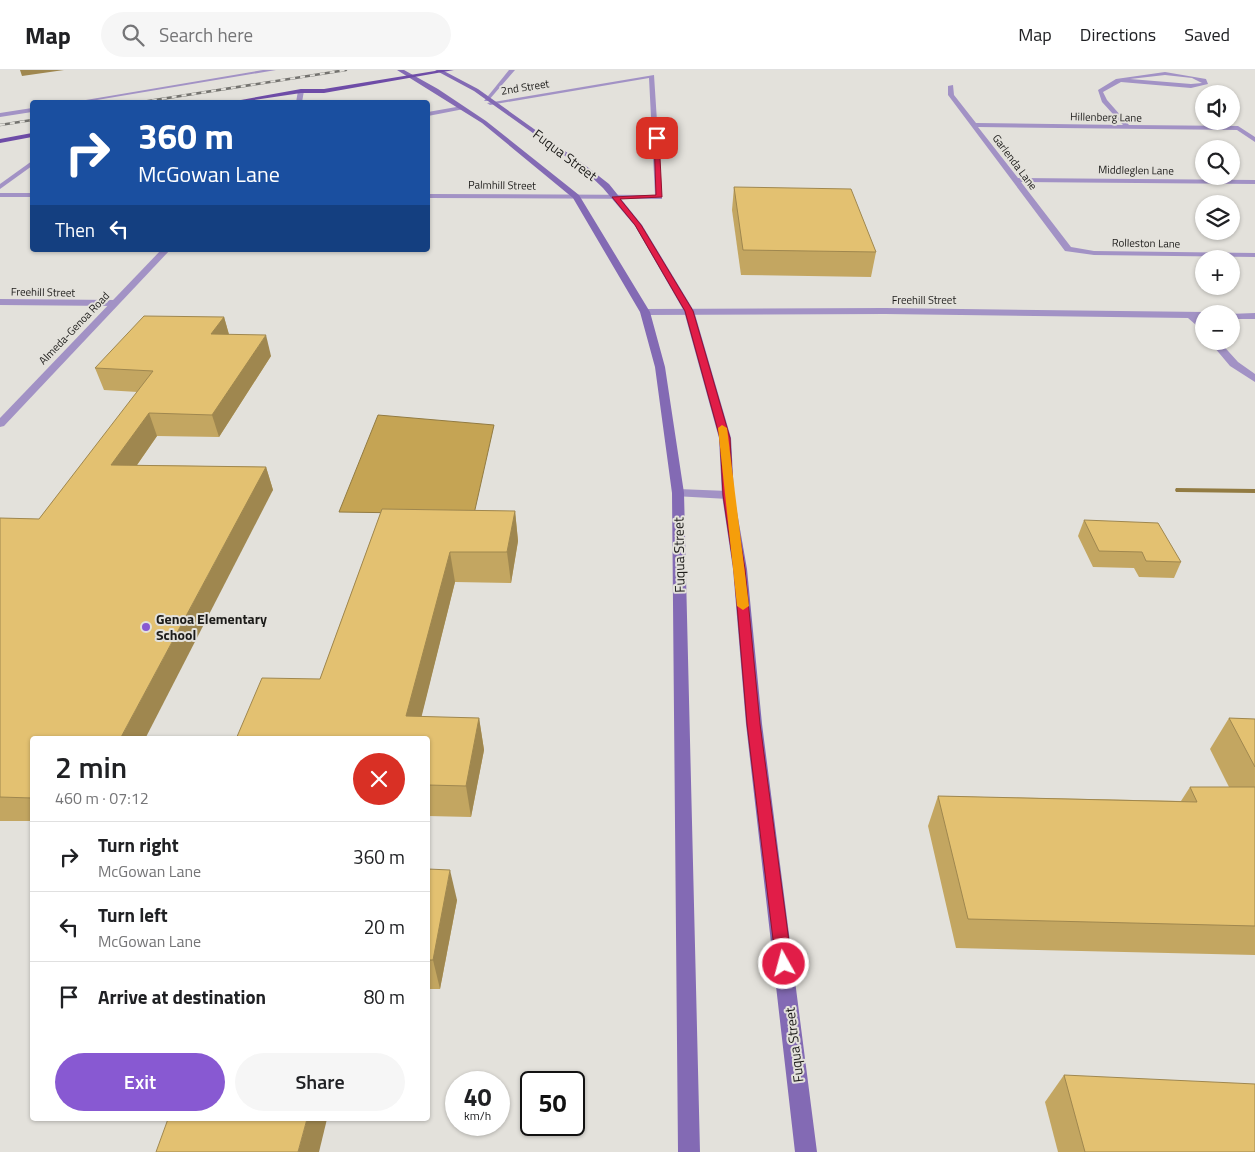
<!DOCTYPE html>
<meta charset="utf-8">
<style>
body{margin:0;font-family:"Titillium Web",sans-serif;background:#f6f6f6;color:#202124;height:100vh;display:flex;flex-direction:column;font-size:19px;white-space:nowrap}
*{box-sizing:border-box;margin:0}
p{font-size:16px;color:#757577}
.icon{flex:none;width:28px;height:28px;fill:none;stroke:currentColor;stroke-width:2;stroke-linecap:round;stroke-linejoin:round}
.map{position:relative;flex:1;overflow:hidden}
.drawer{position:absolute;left:30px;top:666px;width:400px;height:385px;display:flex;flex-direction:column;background:#fff;border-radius:5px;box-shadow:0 1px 4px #0004}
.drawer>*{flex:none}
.banner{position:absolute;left:30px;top:30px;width:400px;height:152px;border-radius:5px;box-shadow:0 1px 4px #0004;background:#1a4fa0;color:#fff;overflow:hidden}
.tools{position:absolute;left:1195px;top:15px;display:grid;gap:10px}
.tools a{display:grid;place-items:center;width:45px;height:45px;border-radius:50%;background:#fff;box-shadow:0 1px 4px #0004;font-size:25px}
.speed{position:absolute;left:445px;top:1001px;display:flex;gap:10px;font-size:25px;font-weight:700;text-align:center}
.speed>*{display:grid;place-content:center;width:65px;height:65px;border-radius:50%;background:#fff;box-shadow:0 1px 4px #0004;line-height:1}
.speed small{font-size:12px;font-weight:400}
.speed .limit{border:2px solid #111;border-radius:8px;background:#fff;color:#111}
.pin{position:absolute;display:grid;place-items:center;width:42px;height:42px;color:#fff;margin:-21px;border-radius:10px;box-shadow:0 2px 8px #0006}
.me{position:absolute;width:55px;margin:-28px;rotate:353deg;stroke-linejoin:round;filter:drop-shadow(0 0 4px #0008)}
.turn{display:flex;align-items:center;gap:18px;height:105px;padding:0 25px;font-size:22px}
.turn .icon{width:65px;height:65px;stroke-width:2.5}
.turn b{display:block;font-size:35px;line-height:42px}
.then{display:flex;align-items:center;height:48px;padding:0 25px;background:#0003;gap:10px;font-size:19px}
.round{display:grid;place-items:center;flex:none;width:52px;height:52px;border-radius:26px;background:#f6f6f6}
.summary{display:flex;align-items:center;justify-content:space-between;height:85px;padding:0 25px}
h1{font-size:30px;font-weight:600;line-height:38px}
.action{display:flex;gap:10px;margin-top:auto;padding:10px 25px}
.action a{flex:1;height:58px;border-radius:30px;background:#8859d2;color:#fff;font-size:20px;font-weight:600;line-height:58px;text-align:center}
.action a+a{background:#f6f6f6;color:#202124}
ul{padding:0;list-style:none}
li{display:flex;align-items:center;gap:15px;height:70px;padding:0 25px;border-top:1px solid #e0e0e0}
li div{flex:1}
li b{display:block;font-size:19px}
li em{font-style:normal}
header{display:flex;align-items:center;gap:30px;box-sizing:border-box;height:70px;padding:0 25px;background:#fff;border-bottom:1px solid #e0e0e0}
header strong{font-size:24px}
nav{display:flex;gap:28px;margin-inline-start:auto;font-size:18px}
.search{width:350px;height:45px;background:#f6f6f6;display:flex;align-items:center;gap:12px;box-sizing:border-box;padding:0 18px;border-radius:28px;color:#757577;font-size:19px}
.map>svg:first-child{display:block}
</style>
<header>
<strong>Map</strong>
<div class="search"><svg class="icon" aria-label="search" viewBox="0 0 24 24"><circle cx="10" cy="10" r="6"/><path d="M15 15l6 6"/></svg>Search here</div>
<nav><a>Map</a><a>Directions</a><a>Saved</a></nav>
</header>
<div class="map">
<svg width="1255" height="1082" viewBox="0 0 1255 1082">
<rect width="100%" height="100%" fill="#e3e1db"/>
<path fill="#c5a454" stroke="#927b42" d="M378,345l116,10 -20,89 -135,-2z"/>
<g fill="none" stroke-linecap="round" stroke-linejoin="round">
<path fill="#927b42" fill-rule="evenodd" d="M1176,418l79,1v4l-76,-1h-3l-1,-2z"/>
<g fill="#a292c5" fill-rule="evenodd">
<path d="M263,0h13l-191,32h-11z"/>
<path d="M509,0h6l-27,31h-4z"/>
<path d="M1165,2l41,7 2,5 -17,4 -70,-6 -18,10 4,8 22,25 109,1 17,11v5l-18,-12 -259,-3 40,51 237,2v4l-234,-2 50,65 23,4 161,2v4l-161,-2 -29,-4 -117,-156v-9l5,-1 1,10 22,28 147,2 -21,-23 -4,-12 18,-11zM1165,5l27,3 10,5 -11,1 -61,-5z"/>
<path d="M654,5l8,124 -234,-1v-4l227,1 -6,-117 -159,27 -3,-2z"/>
<path d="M462,36l2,3 -36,7v-4z"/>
<path d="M32,38v4l-32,5v-4z"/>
<path d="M32,91v5l-32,23v-5z"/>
<rect x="0" y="123" width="32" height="4"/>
<path d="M0,229l115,1 4,3 -4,3 -115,-1z"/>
<path d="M885,238l319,4 4,2h-4v4h-5l5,5v9l-16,-14 -303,-4 -240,1 -5,-3 5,-3z"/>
<path d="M1255,243v6h-24v-5h-2z"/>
<path d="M1209,271h10l19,21 17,12v8l-25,-16z"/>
<path d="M678,419l50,2 6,4 -6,4 -54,-3 -2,-3z"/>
</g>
<g fill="#a292c5" fill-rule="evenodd">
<path d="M301,19l3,2 -2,11h-6l2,-11z"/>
<path d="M161,180h9l-166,176 -4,1v-9z"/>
</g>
<g fill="#836ab4" fill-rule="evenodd">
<path d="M397,0h7l34,19 48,32 93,74 71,117 15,55 19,126 16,659h-22l-6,-659 -17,-126 -15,-55 -67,-114 -91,-75z"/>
<path d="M435,0h7l36,19 108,77 23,18 33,41 52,86 37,127 3,57 13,74 15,155 55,428h-22l-49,-428 -13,-155 -11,-74 -3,-57 -35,-127 -49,-85 -32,-38 -21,-20 -108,-77z"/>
</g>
<g fill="#6e4ca7" fill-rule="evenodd">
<path d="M441,0h13l-130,23h-23l-60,9h-11l71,-13h23z"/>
<path d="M32,63v4l-32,6v-4z"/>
</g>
<g stroke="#74736f" stroke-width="2.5">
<g id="rail">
<path d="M142,32l204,-32"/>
<path d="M0,55l32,-5"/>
</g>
</g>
<use href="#rail" stroke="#e3e1db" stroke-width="2" stroke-dasharray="5" stroke-linecap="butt"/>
</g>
<g fill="#c3a661">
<path d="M734,117l142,65 -5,25 -130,-2 -9,-65z"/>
<path d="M224,247l5,18 42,21 -52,81 -62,-1 -20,29 129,2 7,23 -241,249v82h-32v-303l39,1 99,-127 -34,-2 -9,-22z"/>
<path d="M382,439l133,2 3,30 -7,42 -56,-1 -34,135 58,1 5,32 -13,67 -43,-1v-77l-108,-60z"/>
<path d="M1084,450l97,42 -7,16 -35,-1 -5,-9 -41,-1 -15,-31z"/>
<path d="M1229,648l26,1v236l-299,-7 -28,-122 10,-30 243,5 9,-14h39l-19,-38z"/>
<path d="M428,799l29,31 -17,89h-12z"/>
<path d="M1064,1005l191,77h-197l-13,-50z"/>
</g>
<g fill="#9f874f">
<path d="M20,0h44l-42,6z"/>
<path d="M224,247l6,21 -19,-4z"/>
<path d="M266,265l5,21 -52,81 -7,-22z"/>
<path d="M149,343l8,23 -36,52 -10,-23z"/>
<path d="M266,397l7,23 -128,249h-25z"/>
<path d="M515,441l3,30 -7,42 -4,-31z"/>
<path d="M450,482l5,30 -39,157 -10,-23z"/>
<path d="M479,648l5,32 -13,67 -5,-31z"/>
<path d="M450,800l7,30 -17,89 -7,-29z"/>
<path d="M307,1049h20l-8,33h-21z"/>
</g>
<g fill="#e3c171" stroke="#9f874f">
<path d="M734,117l117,2 25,63 -133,-2z"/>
<path d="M144,246l80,1 -13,17 55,1 -54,80 -63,-2 -38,52 155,2 -146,272h-88v59l-32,-1v-279l39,1 114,-148 -58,-3z"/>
<path d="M382,439l133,2 -8,41h-57l-44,164 73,2 -13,68 -38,-1v-46h-192l26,-61 58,1z"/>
<path d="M1084,450l74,3 23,39 -35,-1 -4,-9 -43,-1z"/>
<path d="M1229,648l26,1v48z"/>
<path d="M1190,717h65v139l-287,-7 -30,-123 259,6z"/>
<path d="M428,799l22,1 -17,90h-5z"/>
<path d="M1064,1005l191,9v68h-170z"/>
<path d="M168,1049h139l-9,33h-142z"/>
</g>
<path fill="#e11d48" stroke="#92132f" d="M657,66l2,2 3,59 -42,2 21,26 52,86 37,127 3,57 12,74 15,155 32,240 -2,5 -6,2 -6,-2 -2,-5 -29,-240 -13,-155 -11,-74 -3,-57 -35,-127 -50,-86 -23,-28 44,-2 -2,-57z"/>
<path fill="#f59e0b" d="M722,355l5,3 22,178 -6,4 -6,-4 -19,-178z"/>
<circle fill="#8859d2" stroke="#e3e1db" stroke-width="2" cx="146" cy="557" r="5"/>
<g text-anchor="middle" stroke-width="4" stroke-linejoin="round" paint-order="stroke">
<g font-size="11" fill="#1c1b19" stroke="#e3e1db">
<text transform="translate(525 17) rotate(-9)" y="4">2nd Street</text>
<text transform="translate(1106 47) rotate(1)" y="4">Hillenberg Lane</text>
<text transform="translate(1015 92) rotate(53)" y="4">Garlenda Lane</text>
<text transform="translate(1136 100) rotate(1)" y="4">Middleglen Lane</text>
<text transform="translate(502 115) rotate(1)" y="4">Palmhill Street</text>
<text transform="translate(1146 173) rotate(1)" y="4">Rolleston Lane</text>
<text transform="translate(43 222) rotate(1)" y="4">Freehill Street</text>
<text x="924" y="234">Freehill Street</text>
<text transform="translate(74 258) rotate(-46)" y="4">Almeda-Genoa Road</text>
</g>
<g font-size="14" fill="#1c1b19" stroke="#e3e1db">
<text transform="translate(565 85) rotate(37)" y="5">Fuqua Street</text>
<text transform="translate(679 485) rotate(-91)" y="5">Fuqua Street</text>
<text transform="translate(794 975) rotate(-97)" y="5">Fuqua Street</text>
</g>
<g font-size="14" font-weight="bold" fill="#1c1b19" stroke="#e3e1db" text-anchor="start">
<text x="156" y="554">Genoa Elementary<tspan x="156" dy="16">School</tspan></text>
</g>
</g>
</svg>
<div class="tools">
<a><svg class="icon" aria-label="sound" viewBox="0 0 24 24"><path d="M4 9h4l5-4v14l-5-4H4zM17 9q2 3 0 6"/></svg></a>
<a><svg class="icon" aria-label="search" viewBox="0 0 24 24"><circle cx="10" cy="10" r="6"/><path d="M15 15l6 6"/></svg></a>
<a><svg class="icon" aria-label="layers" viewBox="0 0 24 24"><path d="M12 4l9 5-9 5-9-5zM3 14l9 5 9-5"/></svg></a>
<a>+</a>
<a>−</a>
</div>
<div class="speed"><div>40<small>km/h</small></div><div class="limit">50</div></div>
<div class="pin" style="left:657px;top:68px;background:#d93025"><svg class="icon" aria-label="arrive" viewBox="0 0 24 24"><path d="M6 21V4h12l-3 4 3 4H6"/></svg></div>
<svg class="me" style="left:784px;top:894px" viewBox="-20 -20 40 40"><circle r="17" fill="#e11d48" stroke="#fff" stroke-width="3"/><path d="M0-11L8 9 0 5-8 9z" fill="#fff"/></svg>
<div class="banner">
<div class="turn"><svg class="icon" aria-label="right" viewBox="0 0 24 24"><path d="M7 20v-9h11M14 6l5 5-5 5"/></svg><div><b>360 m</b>McGowan Lane</div></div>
<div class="then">Then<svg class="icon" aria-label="left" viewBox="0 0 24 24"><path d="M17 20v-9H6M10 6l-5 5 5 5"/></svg></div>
</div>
<section class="drawer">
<div class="summary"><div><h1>2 min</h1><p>460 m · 07:12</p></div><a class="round" style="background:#d93025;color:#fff"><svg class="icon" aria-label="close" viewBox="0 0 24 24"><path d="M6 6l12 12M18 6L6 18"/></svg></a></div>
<ul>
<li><svg class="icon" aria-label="right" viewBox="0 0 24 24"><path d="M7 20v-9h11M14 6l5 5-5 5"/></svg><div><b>Turn right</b><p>McGowan Lane</p></div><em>360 m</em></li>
<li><svg class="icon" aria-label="left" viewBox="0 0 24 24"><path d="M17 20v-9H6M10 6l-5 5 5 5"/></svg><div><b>Turn left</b><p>McGowan Lane</p></div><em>20 m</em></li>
<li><svg class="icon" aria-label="arrive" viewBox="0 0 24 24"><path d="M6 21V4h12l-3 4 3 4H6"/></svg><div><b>Arrive at destination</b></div><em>80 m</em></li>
</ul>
<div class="action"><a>Exit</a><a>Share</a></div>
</section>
</div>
